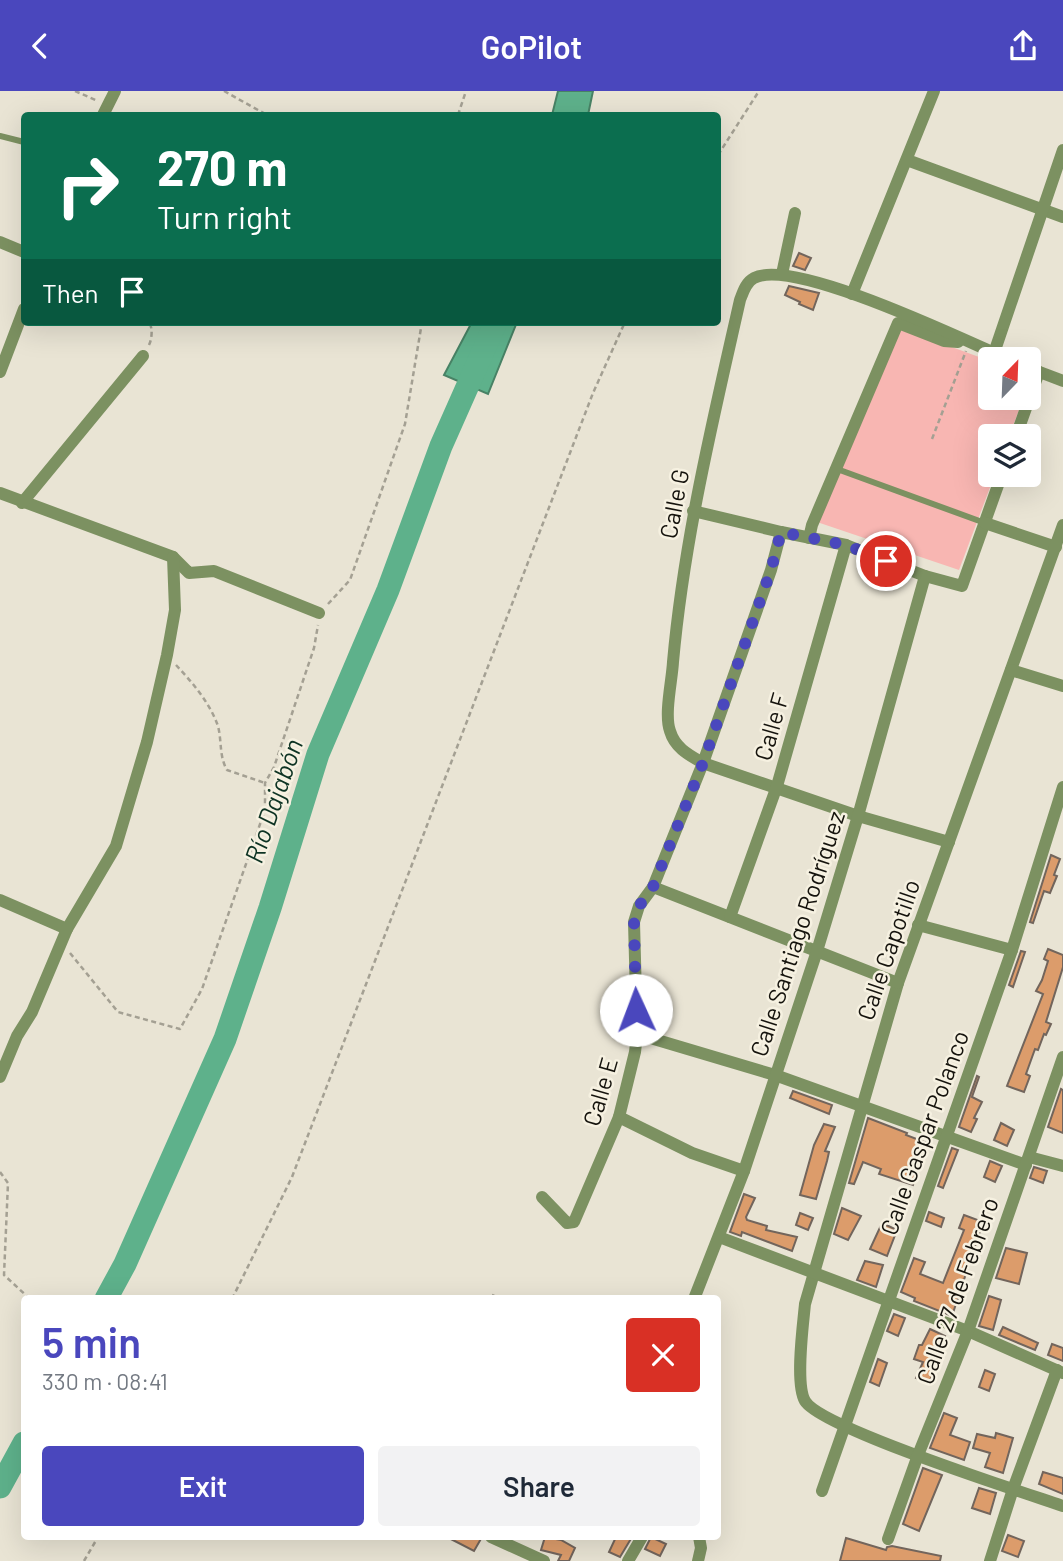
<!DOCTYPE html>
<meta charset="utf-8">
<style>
body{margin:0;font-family:Barlow,sans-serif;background:#f2f2f3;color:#1f2937;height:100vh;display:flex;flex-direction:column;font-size:26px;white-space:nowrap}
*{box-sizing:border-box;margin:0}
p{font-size:23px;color:#747a83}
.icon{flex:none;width:38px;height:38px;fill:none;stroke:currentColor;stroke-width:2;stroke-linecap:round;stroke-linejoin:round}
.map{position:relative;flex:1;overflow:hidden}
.sheet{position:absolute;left:21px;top:1204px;width:700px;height:245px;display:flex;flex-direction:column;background:#fff;border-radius:7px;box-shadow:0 7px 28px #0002}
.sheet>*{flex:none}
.banner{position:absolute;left:21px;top:21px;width:700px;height:214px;border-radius:7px;box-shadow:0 7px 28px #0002;background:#0b6e4f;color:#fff;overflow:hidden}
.needle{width:46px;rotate:23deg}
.controls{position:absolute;left:978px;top:256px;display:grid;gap:14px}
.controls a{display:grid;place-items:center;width:63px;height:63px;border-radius:7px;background:#fff;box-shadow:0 7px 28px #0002;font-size:35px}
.pin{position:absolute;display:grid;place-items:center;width:60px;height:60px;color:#fff;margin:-30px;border:4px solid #fff;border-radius:50%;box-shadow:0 2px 7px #0007}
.me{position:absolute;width:77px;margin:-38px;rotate:358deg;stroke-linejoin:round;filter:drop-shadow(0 0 5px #0008)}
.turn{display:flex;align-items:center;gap:24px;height:147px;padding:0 21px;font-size:32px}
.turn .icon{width:91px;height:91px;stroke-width:2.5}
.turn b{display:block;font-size:49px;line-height:60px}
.then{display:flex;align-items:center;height:66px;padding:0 21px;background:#0003;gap:14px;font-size:26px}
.round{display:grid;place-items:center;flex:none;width:74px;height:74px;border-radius:7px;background:#f2f2f3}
.summary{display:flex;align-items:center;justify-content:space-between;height:119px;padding:0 21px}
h1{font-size:42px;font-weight:600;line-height:52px;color:#4a47bd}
.primary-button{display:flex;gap:14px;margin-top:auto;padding:14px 21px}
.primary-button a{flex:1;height:80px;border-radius:7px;background:#4a47bd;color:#fff;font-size:28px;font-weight:600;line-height:80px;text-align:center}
.primary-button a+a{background:#f2f2f3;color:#1f2937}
header{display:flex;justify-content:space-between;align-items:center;height:91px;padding:0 21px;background:#4a47bd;color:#fff;font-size:32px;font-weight:600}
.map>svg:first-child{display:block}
</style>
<header><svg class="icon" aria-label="back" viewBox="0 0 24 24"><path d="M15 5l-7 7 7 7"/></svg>GoPilot<svg class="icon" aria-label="share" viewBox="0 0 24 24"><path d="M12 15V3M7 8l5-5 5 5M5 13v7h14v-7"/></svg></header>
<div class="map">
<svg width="1063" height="1470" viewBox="0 0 1063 1470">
<rect width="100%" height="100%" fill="#e9e4d4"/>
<path fill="#f8b6b2" d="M897,236l93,34v36h34l-15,39h-19v38h5l-36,96 -145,-49z"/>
<g fill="#5eb18b" stroke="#488265" stroke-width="2">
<path d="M558,0h35l-5,24h-36z"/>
<path d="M472,231h45l-29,72 -44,-19z"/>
</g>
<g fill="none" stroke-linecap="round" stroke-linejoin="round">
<g stroke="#5eb18b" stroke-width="23">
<path d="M106,1208l19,-35 100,-225 45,-131 48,-154 70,-164 53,-144 55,-124"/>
<path d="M0,1396l24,-44"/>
</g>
</g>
<g fill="#dc9c6b" stroke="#72655c" stroke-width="2">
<path d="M799,162l12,5 -6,12 -12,-4z"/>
<path d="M789,195l30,7 -6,17 -14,-6 1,-2 -15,-7z"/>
<path d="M1051,764l9,4 -6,16 3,1 -7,17 -6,-2 -11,32 -3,-1z"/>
<path d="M1048,858l15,6v12l-17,55 5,2 -5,11 -2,-1 -6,16 -3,-1 -9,25 4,2 -6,16 -17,-6 36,-92 -7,-3 6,-11 6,-19 -4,-2z"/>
<path d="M1021,860l4,1 -12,35 -4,-2z"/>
<path d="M977,985l2,1 -7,20 10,5 -8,16 3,1 -6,13 -12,-5z"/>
<path d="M1061,998l2,1v43l-15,-6z"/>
<path d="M793,1000l39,14 -3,9 -39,-16z"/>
<path d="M868,1027l39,15 -1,2 21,8 -6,13 -2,-1 -6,30 -34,-11 2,-5 -18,-7 -9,22 -5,-1z"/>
<path d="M1001,1032l13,7 -7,16 -13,-6z"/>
<path d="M824,1033l11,3 -10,24 4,1 -2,9 -11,38 -16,-4 14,-50z"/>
<path d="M952,1057l6,2 -15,38 -5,-2z"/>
<path d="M990,1070l12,5 -7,16 -11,-5z"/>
<path d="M1034,1076l13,4 -4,12 -13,-5z"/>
<path d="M744,1103l11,4 -9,19 1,3 20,6 -1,4 31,7 -5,14 -50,-19 -1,4 -11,-4z"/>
<path d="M842,1117l19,8 -13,24 -14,-6z"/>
<path d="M929,1121l15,6 -3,9 -15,-6z"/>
<path d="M800,1122l13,5 -5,12 -12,-5z"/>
<path d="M964,1124l19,7 -31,94 -38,-15 1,-3 -14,-6 13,-34 11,4 -5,12 23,9 21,-53 -5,-2z"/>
<path d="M882,1132l15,7 -10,26 -17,-7z"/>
<path d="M1006,1157l21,5 -8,31 -23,-6z"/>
<path d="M865,1170l18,4 -7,22 -19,-7z"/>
<path d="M989,1205l12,4 -8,30 -14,-4z"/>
<path d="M894,1223l11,4 -7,18 -11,-5z"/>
<path d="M1003,1236l35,16 -3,7 -36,-15z"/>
<path d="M930,1238l15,7 -7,15 4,2 -13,30 -13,-5 7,-16 -9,-3 5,-14h3z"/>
<path d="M1052,1253l11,4v13l-15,-6z"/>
<path d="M878,1268l9,4 -8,23 -9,-4z"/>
<path d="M985,1279l10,4 -6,17 -10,-4z"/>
<path d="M944,1322l13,5 -7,17 20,7 -6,18 -34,-12z"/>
<path d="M996,1342l17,5 -10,35 -18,-6 5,-14 -17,-5 4,-14 18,4z"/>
<path d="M923,1377l19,7 -23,56 -16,-7z"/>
<path d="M1043,1381l20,6v16l-24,-10z"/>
<path d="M979,1397l17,5 -6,21 -18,-6z"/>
<path d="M1008,1444l16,6 -6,16 -16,-6z"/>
<path d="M447,1446h35l-8,14z"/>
<path d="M545,1446l16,3 14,8 -6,13h-11l3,-6 -20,-5z"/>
<path d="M616,1446h16l-12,20 -11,-5z"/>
<path d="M651,1446l15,7 -6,12 -15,-7z"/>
<path d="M846,1447l40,12 1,-3 5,-1 49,10 -1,5h-100z"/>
</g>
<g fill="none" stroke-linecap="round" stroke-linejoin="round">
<g stroke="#a4a093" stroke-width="2.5" stroke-dasharray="5 3.5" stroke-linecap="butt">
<path d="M75,0l23,10"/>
<path d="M224,0l43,24"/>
<path d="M458,24l8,-24"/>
<path d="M718,64l41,-64"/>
<path d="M149,254c3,-6 4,-17 0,-23"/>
<path d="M932,348l34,-88"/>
<path d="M328,513l22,-24 55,-156 17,-102"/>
<path d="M176,574c16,17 34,38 42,61 4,16 1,30 9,44l38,13"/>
<path d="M70,862l48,59 62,17 22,-40 63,-179v-27l9,-16 40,-119 4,-23"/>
<path d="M0,1081l8,11 -4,92 26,24"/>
<path d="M232,1208l60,-122 301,-784 32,-71"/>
<path d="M492,1208l2,-6"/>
<path d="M84,1470l14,-24"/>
</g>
<g stroke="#7c9161" stroke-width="6">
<path d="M0,45l24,6"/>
<path d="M837,378l148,54"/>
</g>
<g stroke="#7c9161" stroke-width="12">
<path d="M103,24l12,-24"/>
<path d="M907,69l156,57"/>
<path d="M0,151l24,10"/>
<path d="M782,183l13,-61"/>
<path d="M852,203l82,-203"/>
<path d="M994,262l69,-203"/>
<path d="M1029,277l34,13"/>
<path d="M0,281l24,-63"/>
<path d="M1016,345l23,-64"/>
<path d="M0,402l173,64 16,16 25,-2 105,42"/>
<path d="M22,412l121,-147"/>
<path d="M693,420l88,21 65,13 79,31 37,10 40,-112"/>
<path d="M985,432l71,24"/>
<path d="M1063,434l-165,458 -93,321c-2,21 -10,80 0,97 16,27 217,91 258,105"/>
<path d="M809,447l3,-13 86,-202 46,18 14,1"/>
<path d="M1011,579l52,16"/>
<path d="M949,751l-91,-26 -155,-53c-14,-8 -28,-15 -33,-32 -6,-17 2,-50 3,-69 11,-123 40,-242 67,-362 3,-8 6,-18 14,-22 39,-21 210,62 254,81"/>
<path d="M653,796l245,96"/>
<path d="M0,809l67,29"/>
<path d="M730,826l47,-131 69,-241"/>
<path d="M918,834l94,25"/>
<path d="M637,943l138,41 251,90"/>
<path d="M0,986l17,-41 15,-24 35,-83 49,-83 31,-104 20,-87 8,-45 -2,-53"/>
<path d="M619,1026l73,36 52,18"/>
<path d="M1029,1066l34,9"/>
<path d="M542,1106l25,26 7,-1 45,-105 16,-65 2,-18 -3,-112 5,-16 14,-19 50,-124 68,-193 10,-38"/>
<path d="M719,1146l249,94 95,42"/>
<path d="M694,1208l50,-128 73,-220 41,-135 67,-240"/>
<path d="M822,1400l190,-541 51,-163"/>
<path d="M491,1446l53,24"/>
<path d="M888,1448l30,-84 50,-124 95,-274"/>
<path d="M628,1470l14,-24"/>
<path d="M698,1470l3,-13 -2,-11"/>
<path d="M990,1470l23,-72 44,-119"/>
</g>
</g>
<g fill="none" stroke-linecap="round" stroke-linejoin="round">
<path stroke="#4a47bd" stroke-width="12" stroke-dasharray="0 21.6" d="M636,919l-2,-88 5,-16 14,-19 50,-124 68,-193 10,-38 65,13 40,16"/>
</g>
<g text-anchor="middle" stroke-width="5" stroke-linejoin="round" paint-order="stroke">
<g font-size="24" fill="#15130d" stroke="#f6f1e1">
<text transform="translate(675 413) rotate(-79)" y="8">Calle G</text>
<text transform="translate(772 636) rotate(-74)" y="8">Calle F</text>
<text transform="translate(798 843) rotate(-72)" y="8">Calle Santiago Rodríguez</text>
<text transform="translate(889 859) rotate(-71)" y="8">Calle Capotillo</text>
<text transform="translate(601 1001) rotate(-74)" y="8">Calle E</text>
<text transform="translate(925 1042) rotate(-70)" y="8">Calle Gaspar Polanco</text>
<text transform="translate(958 1200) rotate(-70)" y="8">Calle 27 de Febrero</text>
</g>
<g font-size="26" font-style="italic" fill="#0d3323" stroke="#f6f1e1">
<text transform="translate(274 710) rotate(-71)" y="9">Río Dajabón</text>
</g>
</g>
</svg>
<div class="controls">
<a><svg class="needle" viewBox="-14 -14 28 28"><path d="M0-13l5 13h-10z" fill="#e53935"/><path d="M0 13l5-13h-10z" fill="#747a83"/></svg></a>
<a><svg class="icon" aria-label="layers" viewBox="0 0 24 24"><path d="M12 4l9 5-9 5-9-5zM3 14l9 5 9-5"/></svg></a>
</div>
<div class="pin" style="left:886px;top:470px;background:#d93025"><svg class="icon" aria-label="arrive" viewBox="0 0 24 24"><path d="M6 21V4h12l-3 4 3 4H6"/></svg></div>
<svg class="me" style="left:636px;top:919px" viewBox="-20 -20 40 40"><circle r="19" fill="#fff"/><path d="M0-13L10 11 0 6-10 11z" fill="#4a47bd"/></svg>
<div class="banner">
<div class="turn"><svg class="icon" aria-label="right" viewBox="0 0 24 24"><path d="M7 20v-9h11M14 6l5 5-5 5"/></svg><div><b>270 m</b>Turn right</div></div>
<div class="then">Then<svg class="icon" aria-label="arrive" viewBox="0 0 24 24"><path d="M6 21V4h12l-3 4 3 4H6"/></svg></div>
</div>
<section class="sheet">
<div class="summary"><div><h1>5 min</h1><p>330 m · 08:41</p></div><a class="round" style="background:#d93025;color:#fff"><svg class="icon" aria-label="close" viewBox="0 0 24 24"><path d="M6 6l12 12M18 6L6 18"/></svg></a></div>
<div class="primary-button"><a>Exit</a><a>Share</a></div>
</section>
</div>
